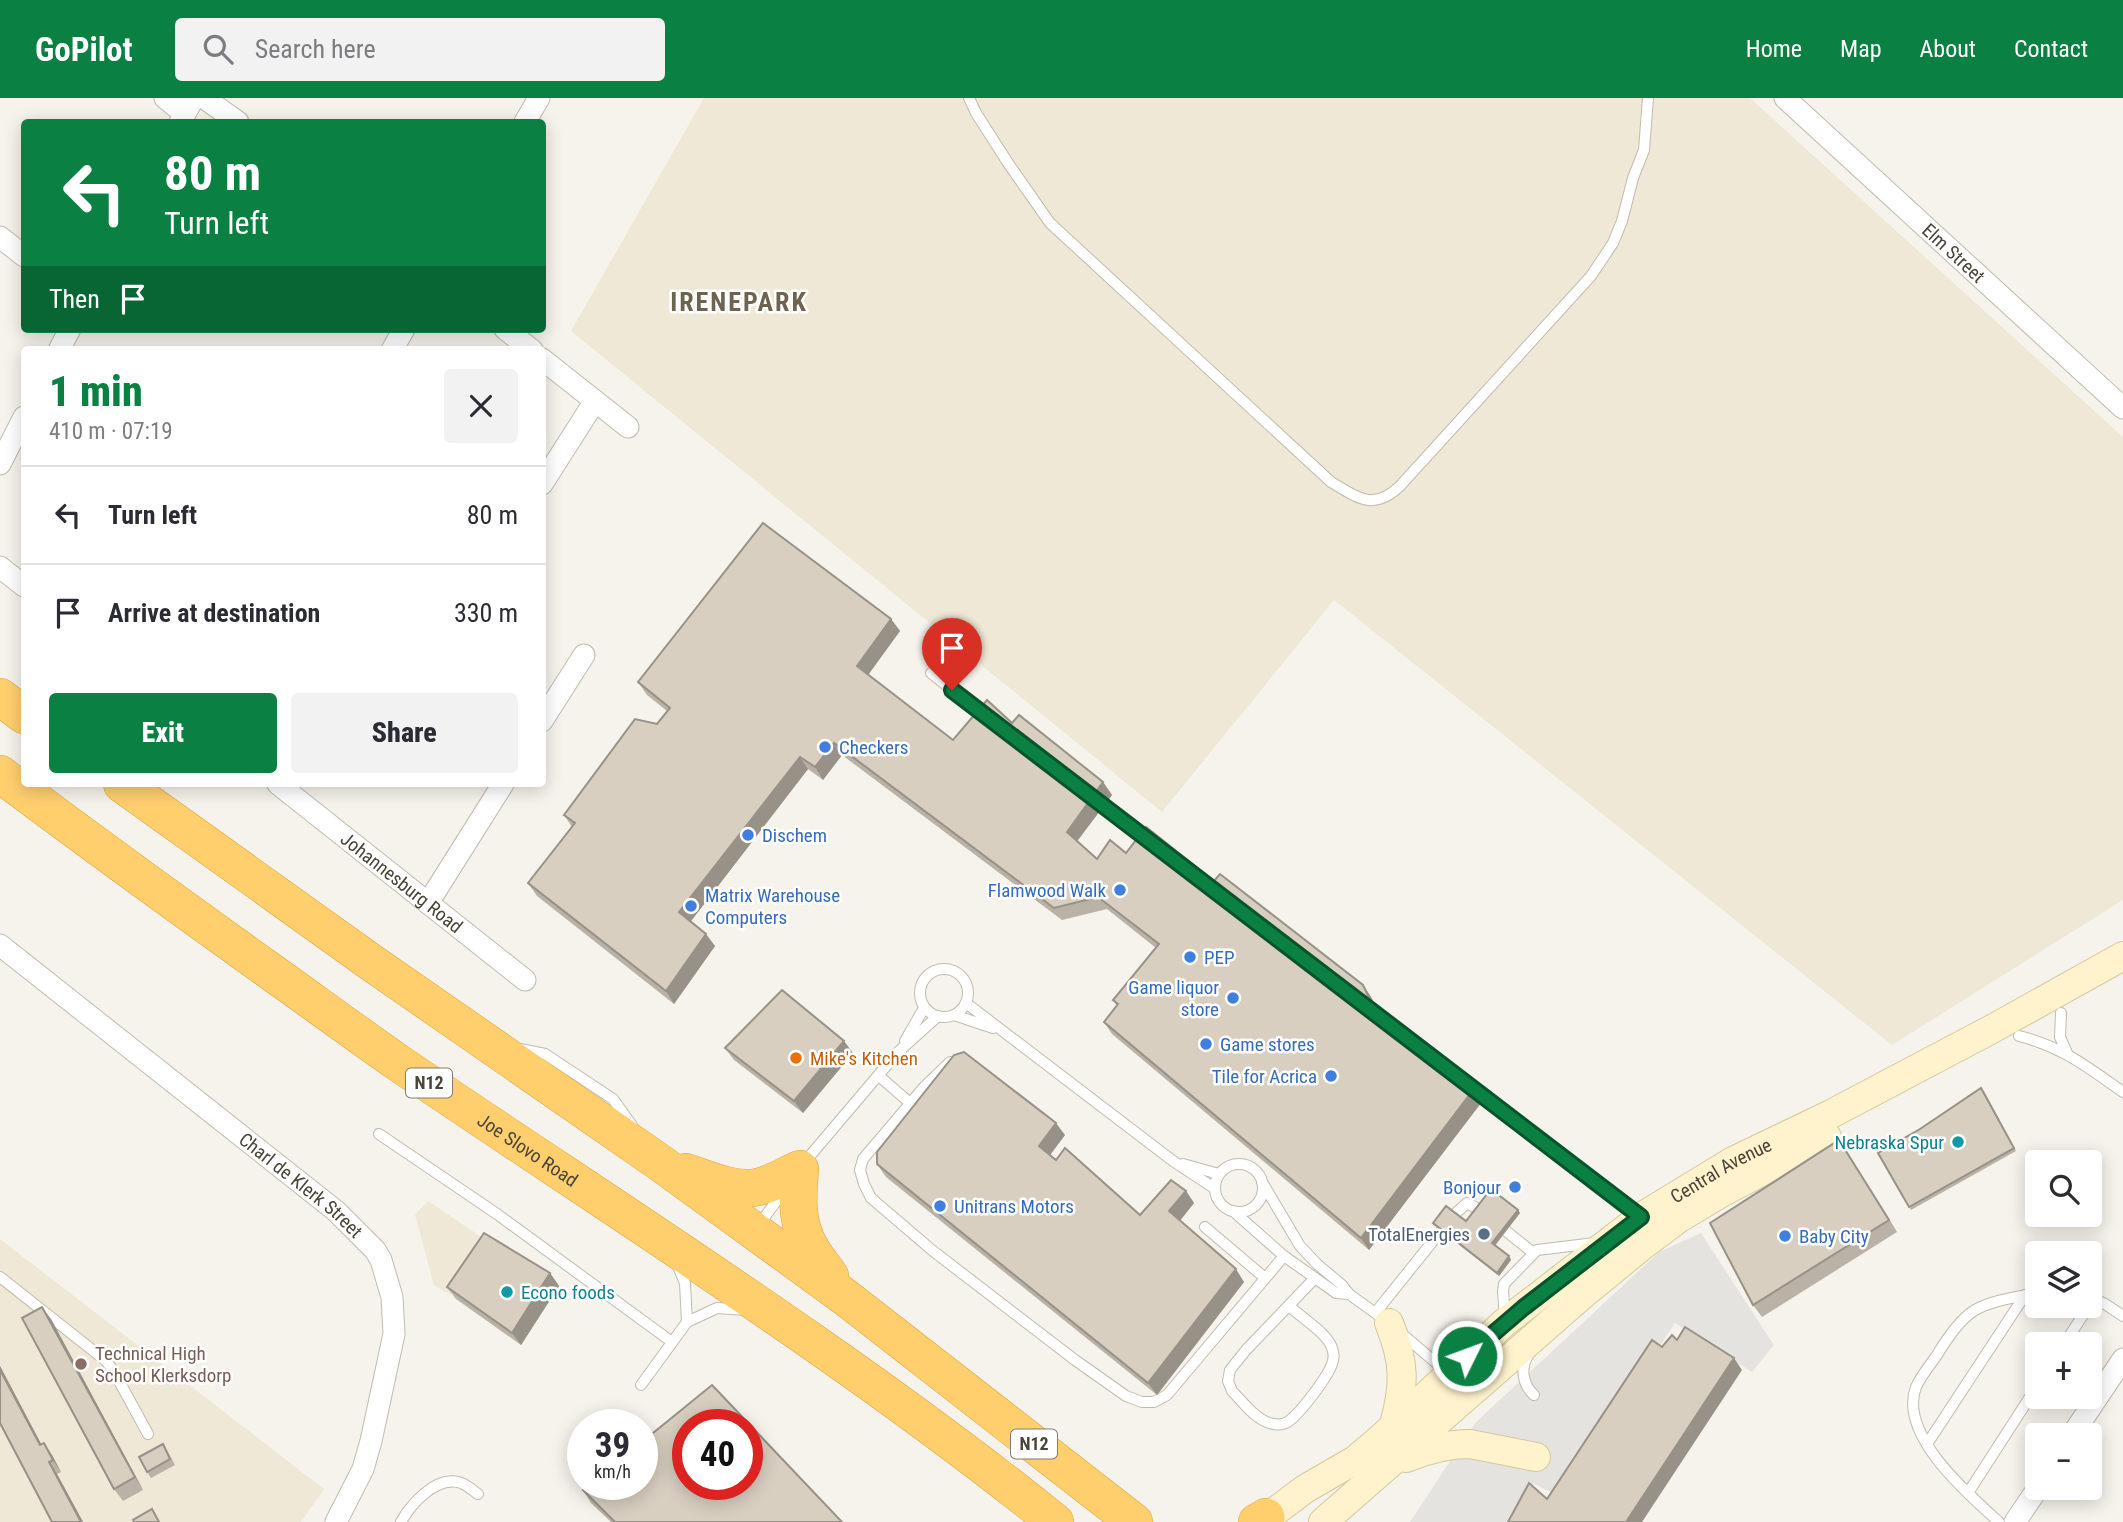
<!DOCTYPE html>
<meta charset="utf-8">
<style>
body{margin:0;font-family:"Roboto Condensed",sans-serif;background:#f2f2f3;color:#2b2b33;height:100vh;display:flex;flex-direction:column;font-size:26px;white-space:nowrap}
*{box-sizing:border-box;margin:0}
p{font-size:23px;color:#7c7c81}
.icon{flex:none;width:38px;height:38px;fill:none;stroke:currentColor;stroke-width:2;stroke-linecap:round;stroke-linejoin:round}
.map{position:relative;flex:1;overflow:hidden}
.drawer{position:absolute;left:21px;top:248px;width:525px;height:441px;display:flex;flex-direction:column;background:#fff;border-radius:7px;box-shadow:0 4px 18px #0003}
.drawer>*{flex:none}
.guide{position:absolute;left:21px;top:21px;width:525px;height:214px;border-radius:7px;box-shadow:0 4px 18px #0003;background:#0b8043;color:#fff;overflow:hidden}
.tools{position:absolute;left:2025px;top:1052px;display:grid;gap:14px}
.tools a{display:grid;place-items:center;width:77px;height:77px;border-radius:7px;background:#fff;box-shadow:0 4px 18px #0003;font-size:35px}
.speed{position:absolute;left:567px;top:1311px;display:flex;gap:14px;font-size:35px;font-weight:700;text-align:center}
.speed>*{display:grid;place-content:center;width:91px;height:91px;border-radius:50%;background:#fff;box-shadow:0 4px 18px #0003;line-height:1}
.speed small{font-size:18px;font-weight:400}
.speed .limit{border:10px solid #d22;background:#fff;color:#111}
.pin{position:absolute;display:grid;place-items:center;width:60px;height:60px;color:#fff;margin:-72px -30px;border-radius:50% 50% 50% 0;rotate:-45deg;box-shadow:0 0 7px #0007}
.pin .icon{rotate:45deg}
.me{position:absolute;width:77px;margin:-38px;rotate:48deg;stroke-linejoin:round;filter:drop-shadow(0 0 5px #0008)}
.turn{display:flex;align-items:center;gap:24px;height:147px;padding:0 28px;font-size:32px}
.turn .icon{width:91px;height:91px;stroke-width:2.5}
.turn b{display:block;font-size:49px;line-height:60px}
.then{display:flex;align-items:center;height:66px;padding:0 28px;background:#0003;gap:14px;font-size:26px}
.round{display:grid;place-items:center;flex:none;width:74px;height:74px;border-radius:7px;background:#f2f2f3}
.overview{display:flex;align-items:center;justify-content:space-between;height:119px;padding:0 28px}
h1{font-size:42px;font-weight:800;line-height:52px;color:#0b8043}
.button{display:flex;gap:14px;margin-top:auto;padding:14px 28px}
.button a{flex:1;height:80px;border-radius:7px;background:#0b8043;color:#fff;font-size:28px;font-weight:800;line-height:80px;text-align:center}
.button a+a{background:#f2f2f3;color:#2b2b33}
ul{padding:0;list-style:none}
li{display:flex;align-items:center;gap:21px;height:98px;padding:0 28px;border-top:2px solid #e1e1e2}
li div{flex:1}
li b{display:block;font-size:26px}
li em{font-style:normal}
header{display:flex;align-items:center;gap:42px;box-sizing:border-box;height:98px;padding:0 35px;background:#0b8043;color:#fff}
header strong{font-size:33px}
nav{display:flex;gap:38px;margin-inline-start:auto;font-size:24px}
.search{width:490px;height:63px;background:#f2f2f3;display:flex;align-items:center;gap:18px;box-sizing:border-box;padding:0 24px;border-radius:7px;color:#7c7c81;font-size:26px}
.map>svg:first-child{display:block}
</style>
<header>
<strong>GoPilot</strong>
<div class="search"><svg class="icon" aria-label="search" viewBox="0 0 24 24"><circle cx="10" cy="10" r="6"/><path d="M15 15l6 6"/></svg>Search here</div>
<nav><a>Home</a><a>Map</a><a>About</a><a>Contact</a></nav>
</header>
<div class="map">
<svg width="2123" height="1424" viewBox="0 0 2123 1424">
<rect width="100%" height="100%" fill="#f6f3ec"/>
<g fill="#efe8d6">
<path d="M704,0h1046l373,339v463l-231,145 -558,-445 -172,212 -591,-481z"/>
<path d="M428,1103l65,44 -42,50 -17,-10 -19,-70z"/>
<path d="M0,1141l324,250 -23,33h-301z"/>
</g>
<path fill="#e5e3e0" d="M1701,1135l73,112 -22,27 -77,-49 -113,174 -28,-13 -19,38h-105l66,-100 183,-170z"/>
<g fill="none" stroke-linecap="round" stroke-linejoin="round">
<g stroke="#c2bbae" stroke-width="12">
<g id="lane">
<path d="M969,0l7,15 32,50 42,60 281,259c26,15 42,30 69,4l191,-210 22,-33 9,-22 11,-43 11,-28 4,-52"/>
<path d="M931,575l57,45"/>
<path d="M1093,700l59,45"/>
<circle cx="944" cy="895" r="24"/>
<path d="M966,905l207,158 41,27"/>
<path d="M1367,911l272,206"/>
<path d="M2061,915l-1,24 7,16"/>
<path d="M954,917l39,13"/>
<path d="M2019,938c44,11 68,31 104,56"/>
<path d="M905,943l19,-33"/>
<path d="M520,951l25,5 68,45 20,28"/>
<path d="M950,964l-25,24 -62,73 -3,11 4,14 7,14 62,53 142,109 51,36 16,6h12l13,-7 117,-139"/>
<path d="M879,978l31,27"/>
<path d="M379,1036l118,80 175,128"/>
<circle cx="1239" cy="1090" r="24"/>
<path d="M803,1066l95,-112 40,-36"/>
<path d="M1183,1066l36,10"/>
<path d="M1262,1084l38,64 17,18 25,21 7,9 40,29"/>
<path d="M1233,1113l51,45 31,22 21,15 13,1"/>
<path d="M1455,1116l12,-11 13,7"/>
<path d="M758,1128l28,-38"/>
<path d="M1205,1129l60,51"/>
<path d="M1506,1133l26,21"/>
<path d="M677,1166l8,19 2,39"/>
<path d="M0,1179l105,83 8,10 35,64"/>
<path d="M2090,1199l15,7 18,12"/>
<path d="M1289,1208c12,11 38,27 43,42 2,5 2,11 0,16 -5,14 -31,48 -43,57 -4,3 -10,4 -15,3 -17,-2 -31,-22 -42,-33l-4,-10 2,-11 16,-20 69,-72"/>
<path d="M1376,1214l65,-81"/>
<path d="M1505,1221l-2,-28 1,-7 33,-34 58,-7"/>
<path d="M1401,1235l47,40"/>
<path d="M2064,1246l25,-38"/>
<path d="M1529,1256c-9,13 -7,30 5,41"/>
<path d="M641,1287l46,-63 30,-14 29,2"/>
<path d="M1927,1346l98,-149"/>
<path d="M1968,1395l69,-107"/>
<path d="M401,1424c10,-18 34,-45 57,-40 7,1 14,8 20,12"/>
<path d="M1999,1424c-31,-28 -101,-87 -83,-135 5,-11 14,-22 21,-32 9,-15 23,-36 38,-45 18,-10 42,-13 62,-17"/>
</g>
</g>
<g stroke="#c2bbae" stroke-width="23">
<g id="street">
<path d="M165,0l20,16"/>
<path d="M204,0l34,24"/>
<path id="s1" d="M1785,0l338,310"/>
<path d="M180,24l14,-24"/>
<path d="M525,24l14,-24"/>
<path d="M0,139l24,19"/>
<path d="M505,231l27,21"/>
<path d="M59,252l11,-21"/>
<path d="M392,252l12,-21"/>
<path d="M542,261l86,68"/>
<path d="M0,366l24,-47"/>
<path d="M542,386l53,-83"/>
<path d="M0,469l24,19"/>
<path d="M542,623l42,-66"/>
<path id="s2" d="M278,686l247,196"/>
<path d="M428,805l75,-119"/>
<path id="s3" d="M0,847l336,266 39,39 6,10 11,37 2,37 -23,107 -8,28 -27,53"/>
<path d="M2072,1337l51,-76"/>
<path d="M2015,1424l23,-34"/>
</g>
</g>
<g stroke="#d6c79b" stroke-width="30">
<g id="secondary">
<path d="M1389,1225c16,39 16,61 5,102"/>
<path d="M1406,1360c22,-9 41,-14 64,-14l66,13"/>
<path id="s4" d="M1261,1424l44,-33 50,-29 25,-21 125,-117 136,-105 92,-56 98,-47 161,-85 131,-73"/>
<path d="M1323,1424l257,-225 62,-51 36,-27 45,-27 104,-55"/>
</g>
</g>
<g stroke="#e0a43c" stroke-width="38">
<g id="highway">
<path d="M0,599l24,18"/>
<path id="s5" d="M0,676c87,65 175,129 263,192 45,32 91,66 137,98 221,150 447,291 655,458"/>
<path d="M122,686l250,179 287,199 186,135 289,225"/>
<path d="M686,1074c22,7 49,20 72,15 14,-3 28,-12 42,-18 -2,23 -4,48 6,70 5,14 16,25 24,37"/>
<path d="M1257,1424l9,-5"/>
</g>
</g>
<use href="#lane" stroke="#fff" stroke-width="10"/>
<use href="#street" stroke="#fff" stroke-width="21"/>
<use href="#secondary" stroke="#fff3cd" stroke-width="28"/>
<use href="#highway" stroke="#ffcf6e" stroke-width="37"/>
</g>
<g fill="#bab2a6">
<path d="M891,521l9,12 -32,43 85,66 59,-17 91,59 9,13 -35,46 20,18 29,-6 88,28 149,104 8,12 8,16 -5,6 99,71 8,13 -112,147 -257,-216 -8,-12 13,-16 -4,-6 43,-52 -49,-39 -45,11 -220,-165 -19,25 -15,-11 -117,152 24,25 -41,58 -137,-108 -9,-13 44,-56 -8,-12 93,-91 10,-13 -20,-16 -9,-13z"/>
<path d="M725,950l128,5 -50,60 -69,-53z"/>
<path d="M1984,993l32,60 -105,59 -33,-57z"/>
<path d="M1065,1037l-15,20 90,60 46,-24 8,12 -14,18 64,61 -87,113 -271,-218 -9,-13z"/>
<path d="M1839,1042l58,92 -135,85 -9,-12z"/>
<path d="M1518,1112l2,3 -25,33 14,10 2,4 -12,16 -64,-50 -2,-3 33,-2z"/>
<path d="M550,1175l9,13 -38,59 -65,-46 -9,-12z"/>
<path d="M51,1221l92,171 -20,11 -9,-12z"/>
<path d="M0,1268l41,78 11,11 9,17 -4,2 26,48h-31l-52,-99z"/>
<path d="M167,1352l8,15 -24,13 -4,-6z"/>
<path d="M583,1392l259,32h-231l-20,-19z"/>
</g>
<g fill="#979187">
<path d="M891,521l9,12 -34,47 -9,-12z"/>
<path d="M834,645l8,12 -19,25 -8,-13z"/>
<path d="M800,659l8,12 -120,156 -9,-13z"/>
<path d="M1103,684l9,13 -37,49 -8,-12z"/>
<path d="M706,836l9,12 -41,58 -8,-13z"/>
<path d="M1363,887l8,12 8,16 -8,9 -9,-12z"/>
<path d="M844,943l9,12 -50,60 -9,-12z"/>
<path d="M1473,992l8,13 -112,147 -8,-12z"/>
<path d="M1056,1025l9,12 -18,24 -8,-13z"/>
<path d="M1839,1042l8,12 50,80 -8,-12z"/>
<path d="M1186,1093l8,12 -17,21 -8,-13z"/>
<path d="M1518,1112l2,3 -26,33 -2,-3z"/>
<path d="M1509,1158l2,4 -12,16 -2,-3z"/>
<path d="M1236,1171l8,13 -87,113 -9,-12z"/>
<path d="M550,1175l9,13 -38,59 -9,-12z"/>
<path d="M42,1209l9,12 92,171 -8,-13z"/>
<path d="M1734,1260l8,12 -100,152h-16z"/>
<path d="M0,1268l48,91 -8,-12 -40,-75z"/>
<path d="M44,1345l8,12 9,17 -8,-12z"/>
<path d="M49,1364l8,12 26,48h-2z"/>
</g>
<g fill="#d8cfc1" stroke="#979187" stroke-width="2" fill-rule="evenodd">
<path d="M763,425l128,96 -34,47 96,74 34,-40 25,23 7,-8 84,67 -36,50 30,27 13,-19 16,13 20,-26 68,54 6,-7 143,111 7,15 -8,10 111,80 -112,148 -257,-216 14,-18 -5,-4 46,-56 -61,-47 -44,11 -220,-165 -19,24 -15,-10 -121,155 27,22 -40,57 -138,-108 47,-60 -11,-8 71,-96 22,5 13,-16 -32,-26z"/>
<path d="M782,892l62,51 -50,60 -69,-53z"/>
<path d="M964,954l92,71 -17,23 17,14 9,-12 75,67 31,-35 15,11 -17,20 67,58 -88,114 -271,-219v-12l77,-97z"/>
<path d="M1981,990l33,60 -105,59 -31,-54 42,-24z"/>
<path d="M1839,1042l50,80 -136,85 -43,-82z"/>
<path d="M1491,1091l27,21 -26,33 17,13 -12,17 -64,-50 13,-17 20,15z"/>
<path d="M484,1135l66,40 -38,60 -65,-46z"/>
<path d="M42,1209l93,170 -21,12 -92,-171z"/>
<path d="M1685,1229l49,31 -108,164h-118l21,-39 18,16 105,-159 10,7 10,-12 5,5z"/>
<path d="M0,1272l40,75 4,-2 9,17 -4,2 32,60h-29l-52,-99z"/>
<path d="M712,1287l130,137h-227l-32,-32 8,-6h51v-42zM688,1326h59v60h-59z"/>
<path d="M163,1346l7,15 -23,13 -8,-15z"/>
<path d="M152,1411l7,13h-25l-1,-2z"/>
</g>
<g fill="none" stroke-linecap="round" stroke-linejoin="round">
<g stroke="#07532c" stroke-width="18">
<path id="route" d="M952,592l689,527 -118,91 -56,48"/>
</g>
<use href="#route" stroke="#0b8043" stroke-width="12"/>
</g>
<g fill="#3f7fe0" stroke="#fff" stroke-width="2.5">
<circle cx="825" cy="649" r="7"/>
<circle cx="748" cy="737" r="7"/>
<circle cx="1120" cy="792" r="7"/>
<circle cx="691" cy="808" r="7"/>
<circle cx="1190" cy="859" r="7"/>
<circle cx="1233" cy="900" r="7"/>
<circle cx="1206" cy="946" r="7"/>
<circle cx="1331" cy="978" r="7"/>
<circle cx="1515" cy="1089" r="7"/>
<circle cx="940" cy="1108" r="7"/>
<circle cx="1785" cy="1138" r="7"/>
</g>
<circle fill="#e8710a" stroke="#fff" stroke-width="2.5" cx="796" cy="960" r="7"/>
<g fill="#0f9aa8" stroke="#fff" stroke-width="2.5">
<circle cx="1958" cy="1044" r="7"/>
<circle cx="507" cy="1194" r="7"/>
</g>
<circle fill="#5c6f8a" stroke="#fff" stroke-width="2.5" cx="1484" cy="1136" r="7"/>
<circle fill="#8d6e63" stroke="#fff" stroke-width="2.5" cx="81" cy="1266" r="7"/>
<g text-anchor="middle" stroke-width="5" stroke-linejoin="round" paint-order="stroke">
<g fill="#fff" stroke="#817c74" stroke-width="2">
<rect x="406" y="970.5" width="46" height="29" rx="5"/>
<rect x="1011" y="1331.5" width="46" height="29" rx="5"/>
</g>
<g font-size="18" font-weight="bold" fill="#4b4439">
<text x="429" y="991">N12</text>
<text x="1034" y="1352">N12</text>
</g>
<g font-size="19" fill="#4b4439" stroke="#fff">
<text dy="7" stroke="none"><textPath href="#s1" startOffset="229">Elm Street</textPath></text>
<text dy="7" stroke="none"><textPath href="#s2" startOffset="158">Johannesburg Road</textPath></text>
<text dy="7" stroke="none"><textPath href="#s5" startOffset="648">Joe Slovo Road</textPath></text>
<text dy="7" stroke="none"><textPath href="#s4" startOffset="581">Central Avenue</textPath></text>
<text dy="7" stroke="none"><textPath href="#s3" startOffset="385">Charl de Klerk Street</textPath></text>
</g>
<g font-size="19" fill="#366cbe" stroke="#fff" text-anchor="start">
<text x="839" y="656">Checkers</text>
<text x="762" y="744">Dischem</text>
<text x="1106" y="799" text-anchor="end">Flamwood Walk</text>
<text x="705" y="804">Matrix Warehouse<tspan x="705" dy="22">Computers</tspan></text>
<text x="1204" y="866">PEP</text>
<text x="1219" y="896" text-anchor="end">Game liquor<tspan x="1219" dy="22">store</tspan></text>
<text x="1220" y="953">Game stores</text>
<text x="1317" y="985" text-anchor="end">Tile for Acrica</text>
<text x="1501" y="1096" text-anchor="end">Bonjour</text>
<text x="954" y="1115">Unitrans Motors</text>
<text x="1799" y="1145">Baby City</text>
</g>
<g font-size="19" fill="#c56008" stroke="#fff" text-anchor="start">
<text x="810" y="967">Mike's Kitchen</text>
</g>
<g font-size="19" fill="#0d838f" stroke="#fff" text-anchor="end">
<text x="1944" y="1051">Nebraska Spur</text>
<text x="521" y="1201" text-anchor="start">Econo foods</text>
</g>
<g font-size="19" fill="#4e5e75" stroke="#fff" text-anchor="end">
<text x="1470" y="1143">TotalEnergies</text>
</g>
<g font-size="19" fill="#785e54" stroke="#fff" text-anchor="start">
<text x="95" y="1262">Technical High<tspan x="95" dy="22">School Klerksdorp</tspan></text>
</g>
<g font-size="26" font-weight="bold" letter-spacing="2" fill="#6e6250" stroke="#fff">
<text x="739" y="213">IRENEPARK</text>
</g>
</g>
</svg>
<div class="tools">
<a><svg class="icon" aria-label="search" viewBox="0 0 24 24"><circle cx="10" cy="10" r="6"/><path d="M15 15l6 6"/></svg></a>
<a><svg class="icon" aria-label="layers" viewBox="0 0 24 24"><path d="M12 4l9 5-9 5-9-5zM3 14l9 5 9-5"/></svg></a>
<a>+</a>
<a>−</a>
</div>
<div class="speed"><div>39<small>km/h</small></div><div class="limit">40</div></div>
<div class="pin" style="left:952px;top:592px;background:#d93025"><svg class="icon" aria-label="arrive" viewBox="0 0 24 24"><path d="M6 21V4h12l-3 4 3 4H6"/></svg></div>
<svg class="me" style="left:1467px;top:1258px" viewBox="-20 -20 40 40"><circle r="17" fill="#0b8043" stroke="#fff" stroke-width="3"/><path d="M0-11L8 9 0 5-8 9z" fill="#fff"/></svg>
<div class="guide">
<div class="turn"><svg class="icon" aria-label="left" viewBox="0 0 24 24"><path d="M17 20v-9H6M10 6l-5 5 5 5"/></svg><div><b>80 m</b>Turn left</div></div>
<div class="then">Then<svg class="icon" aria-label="arrive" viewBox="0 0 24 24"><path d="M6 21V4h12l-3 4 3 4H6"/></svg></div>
</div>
<section class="drawer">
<div class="overview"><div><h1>1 min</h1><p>410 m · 07:19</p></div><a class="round"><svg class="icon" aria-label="close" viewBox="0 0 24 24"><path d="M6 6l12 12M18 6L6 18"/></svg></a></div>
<ul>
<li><svg class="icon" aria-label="left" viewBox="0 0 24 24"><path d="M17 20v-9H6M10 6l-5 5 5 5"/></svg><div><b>Turn left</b></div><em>80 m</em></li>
<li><svg class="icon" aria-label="arrive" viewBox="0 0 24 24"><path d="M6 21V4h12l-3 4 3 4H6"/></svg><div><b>Arrive at destination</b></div><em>330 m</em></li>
</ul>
<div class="button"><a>Exit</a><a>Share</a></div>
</section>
</div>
